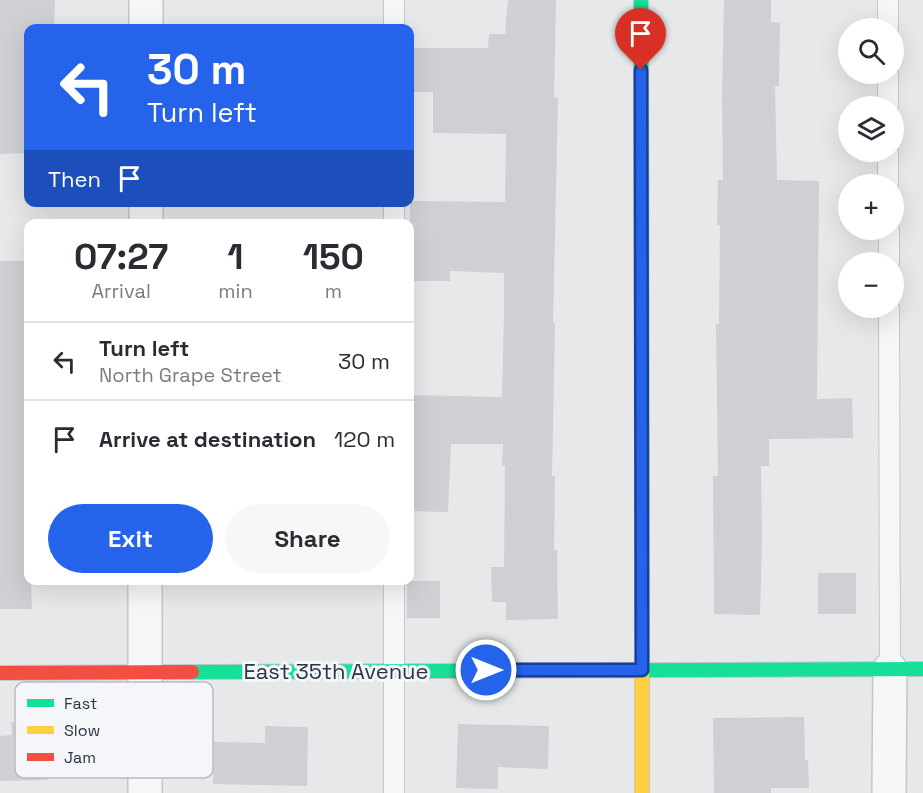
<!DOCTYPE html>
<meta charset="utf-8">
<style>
body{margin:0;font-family:"Space Grotesk",sans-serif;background:#f7f7f7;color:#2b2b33;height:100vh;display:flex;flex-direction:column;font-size:22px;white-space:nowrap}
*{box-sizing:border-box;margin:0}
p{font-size:20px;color:#7c7c81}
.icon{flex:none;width:33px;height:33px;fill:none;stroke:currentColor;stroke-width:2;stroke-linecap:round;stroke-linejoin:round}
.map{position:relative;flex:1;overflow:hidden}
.sheet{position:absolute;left:24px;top:219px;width:390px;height:366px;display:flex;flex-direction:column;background:#fff;border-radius:12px;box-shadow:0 6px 24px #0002}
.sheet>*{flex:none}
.guide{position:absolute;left:24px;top:24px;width:390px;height:183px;border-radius:12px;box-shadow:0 6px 24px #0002;background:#2563eb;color:#fff;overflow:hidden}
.controls{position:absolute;left:838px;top:18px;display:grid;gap:12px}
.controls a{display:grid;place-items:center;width:66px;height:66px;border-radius:50%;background:#fff;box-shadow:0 6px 24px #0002;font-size:30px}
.pin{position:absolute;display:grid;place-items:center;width:51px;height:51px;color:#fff;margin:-62px -26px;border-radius:50% 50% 50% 0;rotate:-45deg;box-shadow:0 0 6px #0007}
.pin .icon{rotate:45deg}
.me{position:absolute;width:66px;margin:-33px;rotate:90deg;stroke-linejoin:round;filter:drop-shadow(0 0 4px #0008)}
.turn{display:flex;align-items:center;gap:21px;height:126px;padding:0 24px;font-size:27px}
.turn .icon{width:78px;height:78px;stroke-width:2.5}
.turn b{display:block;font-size:42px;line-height:51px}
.then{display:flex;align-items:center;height:57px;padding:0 24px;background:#0003;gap:12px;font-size:22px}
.eta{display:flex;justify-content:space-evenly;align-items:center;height:102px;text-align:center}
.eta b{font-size:36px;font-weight:700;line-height:42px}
.action{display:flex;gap:12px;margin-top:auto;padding:12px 24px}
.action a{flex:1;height:69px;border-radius:36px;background:#2563eb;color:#fff;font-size:24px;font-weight:700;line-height:69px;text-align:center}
.action a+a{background:#f7f7f7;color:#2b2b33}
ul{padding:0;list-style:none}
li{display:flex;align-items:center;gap:18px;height:78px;padding:0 24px;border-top:2px solid #e1e1e2}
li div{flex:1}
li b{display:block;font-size:22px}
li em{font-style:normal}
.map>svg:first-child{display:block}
</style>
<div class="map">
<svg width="923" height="793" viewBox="0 0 923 793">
<rect width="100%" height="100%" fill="#e6e8ea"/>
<g fill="#ced0d3">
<path d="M0,0h55l-1,28h-26v125l-28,1z"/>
<path d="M508,0h48l-2,97 4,1 -5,225h2l-3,153h3l-1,74h3l1,69 -52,1v-18h-14l-1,-35h13l1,-101h-3l1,-22h-52l-3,68 -38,-1v-116l92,2 2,-83v-41l-54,-2v10h-38l1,-39h-3v-41l95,1 1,-68 -73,-1v-41h-23v-44h78l1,-14h16z"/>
<path d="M724,0h47v22l9,1 -1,63h-4l2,94 42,1 -2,218 35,-1 1,40 -84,1v27h-8l1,73 -2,76 -46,-1 -1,-138h5l-2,-152h3l1,-99h-3l1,-45h5l-1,-82z"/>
<path d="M0,261h28v319h3l1,29h-32z"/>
<rect x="818" y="573" width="38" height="41"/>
<rect x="407" y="581" width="33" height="37"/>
<path d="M804,717l1,43h3l1,28h-38v5h-57l-1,-75z"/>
<path d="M47,720l1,60 -48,1v-45l12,-1 -1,-13z"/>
<path d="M458,724l91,2 -1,43 -50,-2v22l-42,-1z"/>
<path d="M265,726l43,1 -1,59 -94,-2 1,-42 51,1z"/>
</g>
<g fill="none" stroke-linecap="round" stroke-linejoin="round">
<g stroke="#c4c6c8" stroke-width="22">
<g id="lane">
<path d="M394,0v28"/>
<path d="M888,0v28"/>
<path d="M888,74v32"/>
<path d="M888,152v32"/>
<path d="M394,202v22"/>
<path d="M889,230v32"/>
<path d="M889,308l1,361"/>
<path d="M394,793v-213"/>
</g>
</g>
<g stroke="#c4c6c8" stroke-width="36">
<g id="street">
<path d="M146,28v-28"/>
<path d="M146,224v-22"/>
<path d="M145,793v-213"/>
<path d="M889,793l1,-124"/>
</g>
</g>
<g stroke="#c4c6c8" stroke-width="16">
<g id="fast">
<path d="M641,0l1,455"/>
<path d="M192,672l731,-3"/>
</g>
</g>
<g stroke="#c4c6c8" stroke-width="16">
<path id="slow" d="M642,455v338"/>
</g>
<g stroke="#c4c6c8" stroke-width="16">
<path id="jam" d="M0,673l192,-1"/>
</g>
<use href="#lane" stroke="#f5f6f7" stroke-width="20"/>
<use href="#street" stroke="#f5f6f7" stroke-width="33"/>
<use href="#fast" stroke="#16e098" stroke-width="14"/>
<use href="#slow" stroke="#ffcf43" stroke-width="14"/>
<use href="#jam" stroke="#f24e42" stroke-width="14"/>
</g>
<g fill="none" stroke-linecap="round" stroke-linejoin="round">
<g stroke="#184099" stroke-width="15">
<path id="route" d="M486,670h156l-1,-600"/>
</g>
<use href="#route" stroke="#2563eb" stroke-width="10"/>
</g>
<g text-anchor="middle" stroke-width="6" stroke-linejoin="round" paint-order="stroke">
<g font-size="22" fill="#2b3445" stroke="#f4f6f9">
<text x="336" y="679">East 35th Avenue</text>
</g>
</g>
<rect x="15" y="682" width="198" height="96" rx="9" fill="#f4f6f9" stroke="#b8bcc3" stroke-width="1.5"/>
<rect x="27" y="699" width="27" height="8" fill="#16e098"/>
<rect x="27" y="726" width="27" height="8" fill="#ffcf43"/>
<rect x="27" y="753" width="27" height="8" fill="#f24e42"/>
<g font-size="16" fill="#2b3445">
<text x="64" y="709">Fast</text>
<text x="64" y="736">Slow</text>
<text x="64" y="763">Jam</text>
</g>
</svg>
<div class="controls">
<a><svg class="icon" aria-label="search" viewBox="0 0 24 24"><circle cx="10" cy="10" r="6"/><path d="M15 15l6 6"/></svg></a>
<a><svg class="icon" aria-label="layers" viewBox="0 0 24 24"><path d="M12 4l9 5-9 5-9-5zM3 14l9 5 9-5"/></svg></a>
<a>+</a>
<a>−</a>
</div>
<div class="pin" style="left:641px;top:70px;background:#d93025"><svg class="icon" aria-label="arrive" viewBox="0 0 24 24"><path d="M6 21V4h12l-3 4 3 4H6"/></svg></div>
<svg class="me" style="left:486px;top:670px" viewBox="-20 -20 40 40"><circle r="17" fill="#2563eb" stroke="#fff" stroke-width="3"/><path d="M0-11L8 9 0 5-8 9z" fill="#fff"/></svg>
<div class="guide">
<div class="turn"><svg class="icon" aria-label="left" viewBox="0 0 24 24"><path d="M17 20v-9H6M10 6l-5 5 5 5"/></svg><div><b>30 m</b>Turn left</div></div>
<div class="then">Then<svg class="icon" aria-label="arrive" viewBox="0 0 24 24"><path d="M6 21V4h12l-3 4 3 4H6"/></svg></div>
</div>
<section class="sheet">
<div class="eta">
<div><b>07:27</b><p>Arrival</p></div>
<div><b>1</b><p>min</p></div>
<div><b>150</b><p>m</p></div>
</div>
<ul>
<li><svg class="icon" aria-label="left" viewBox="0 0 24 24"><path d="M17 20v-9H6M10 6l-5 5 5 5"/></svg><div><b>Turn left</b><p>North Grape Street</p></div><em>30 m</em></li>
<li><svg class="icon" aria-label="arrive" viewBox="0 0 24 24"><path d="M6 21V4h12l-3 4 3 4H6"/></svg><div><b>Arrive at destination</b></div><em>120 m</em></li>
</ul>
<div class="action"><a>Exit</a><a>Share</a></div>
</section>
</div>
